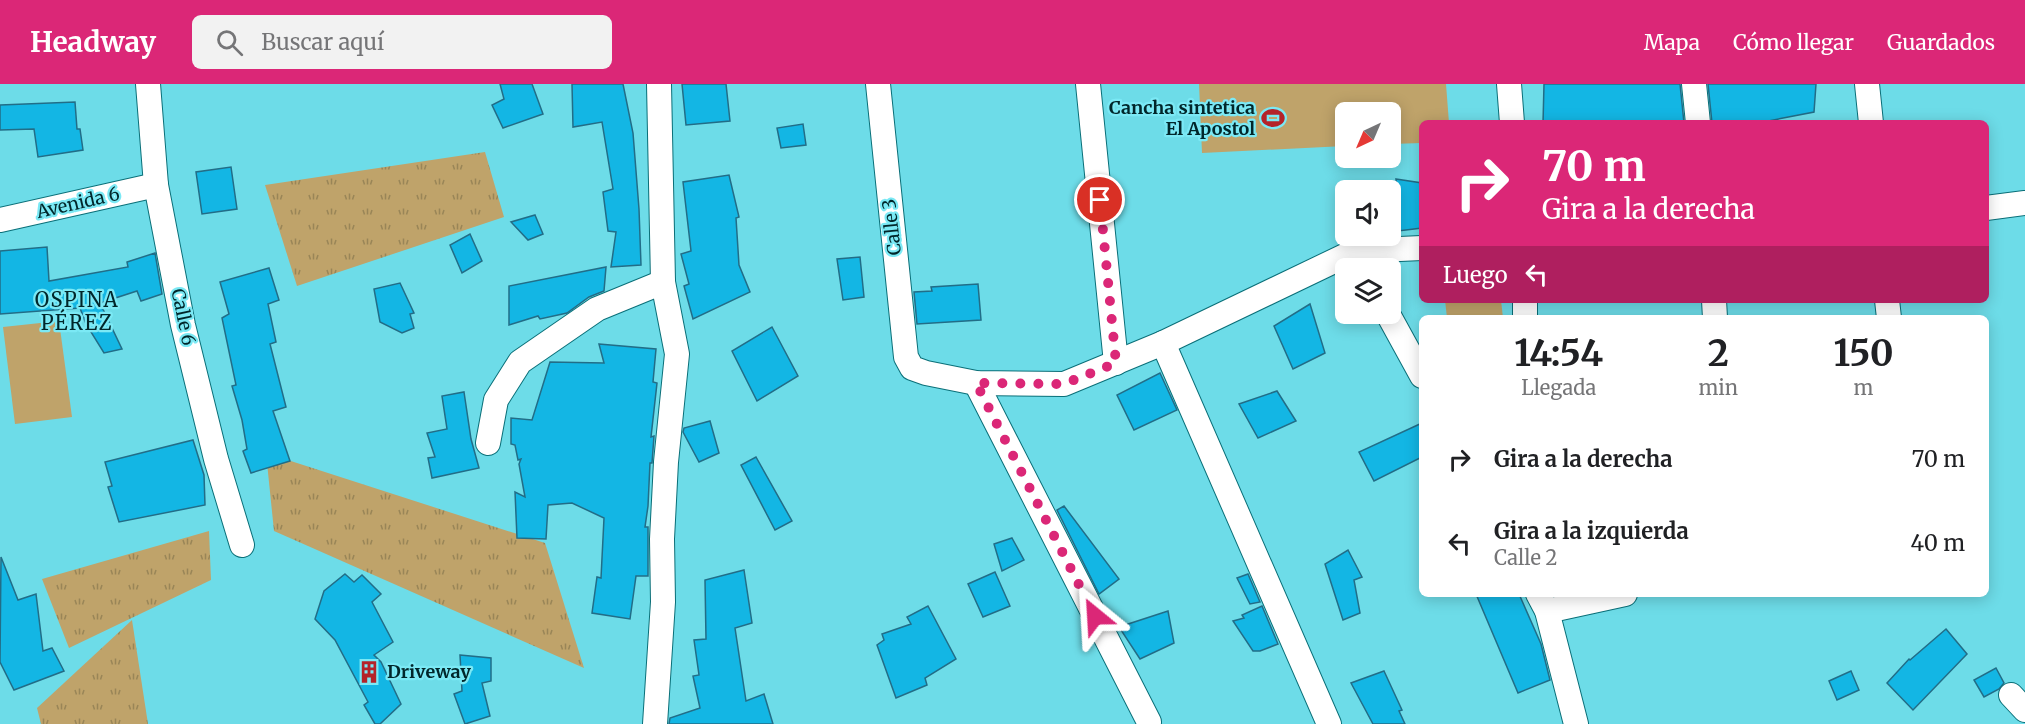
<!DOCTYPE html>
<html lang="es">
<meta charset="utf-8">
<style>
body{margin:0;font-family:Merriweather,serif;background:#f2f2f2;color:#202124;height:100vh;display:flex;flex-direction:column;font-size:22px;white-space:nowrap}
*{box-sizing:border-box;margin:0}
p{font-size:20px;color:#757577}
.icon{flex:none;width:33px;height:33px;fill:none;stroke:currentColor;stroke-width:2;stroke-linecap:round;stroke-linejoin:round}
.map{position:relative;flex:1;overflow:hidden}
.drawer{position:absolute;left:1419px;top:231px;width:570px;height:282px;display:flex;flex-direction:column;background:#fff;border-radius:9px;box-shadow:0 3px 15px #0003}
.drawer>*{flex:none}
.guide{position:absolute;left:1419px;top:36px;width:570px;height:183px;border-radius:9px;box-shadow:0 3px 15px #0003;background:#db2777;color:#fff;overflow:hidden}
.needle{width:39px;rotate:224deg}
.fabs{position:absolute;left:1335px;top:18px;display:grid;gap:12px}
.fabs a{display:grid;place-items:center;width:66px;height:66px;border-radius:9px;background:#fff;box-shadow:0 3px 15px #0003;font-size:30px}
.pin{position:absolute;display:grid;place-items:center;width:51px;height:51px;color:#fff;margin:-26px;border:3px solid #fff;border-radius:50%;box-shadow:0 2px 6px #0007}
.me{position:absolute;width:66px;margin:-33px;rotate:333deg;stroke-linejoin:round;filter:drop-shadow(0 0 4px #0008)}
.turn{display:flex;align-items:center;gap:21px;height:126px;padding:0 24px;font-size:27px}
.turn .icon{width:78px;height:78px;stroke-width:2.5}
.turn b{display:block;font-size:42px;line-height:51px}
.then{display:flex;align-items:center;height:57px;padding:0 24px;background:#0003;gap:12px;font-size:22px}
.eta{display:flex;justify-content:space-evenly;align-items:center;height:102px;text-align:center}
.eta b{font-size:36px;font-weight:700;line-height:42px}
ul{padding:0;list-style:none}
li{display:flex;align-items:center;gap:18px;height:84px;padding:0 24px}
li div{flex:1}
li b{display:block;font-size:22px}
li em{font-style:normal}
header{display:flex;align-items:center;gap:36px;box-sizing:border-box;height:84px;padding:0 30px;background:#db2777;color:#fff}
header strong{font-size:28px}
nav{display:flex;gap:33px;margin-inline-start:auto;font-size:21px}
.search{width:420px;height:54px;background:#f2f2f2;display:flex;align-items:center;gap:15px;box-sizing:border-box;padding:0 21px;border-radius:9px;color:#757577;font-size:22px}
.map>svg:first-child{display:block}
</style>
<header>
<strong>Headway</strong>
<div class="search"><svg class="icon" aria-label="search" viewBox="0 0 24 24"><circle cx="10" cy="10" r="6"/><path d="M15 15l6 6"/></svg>Buscar aquí</div>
<nav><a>Mapa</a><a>Cómo llegar</a><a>Guardados</a></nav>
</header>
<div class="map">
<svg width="2025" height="640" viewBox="0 0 2025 640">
<defs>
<pattern id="grass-tufts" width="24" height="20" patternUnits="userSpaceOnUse" patternTransform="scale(1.5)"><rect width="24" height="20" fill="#bfa36a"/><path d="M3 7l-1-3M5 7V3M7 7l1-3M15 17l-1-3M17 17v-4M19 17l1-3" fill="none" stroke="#998557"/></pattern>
</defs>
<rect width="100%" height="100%" fill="#6ddce8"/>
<g fill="url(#grass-tufts)">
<path d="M485,68l19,65 -207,69 -32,-101z"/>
<path d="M266,369l279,90 39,125 -310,-137z"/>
<path d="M209,447l2,49 -142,68 -27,-69z"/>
<path d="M132,536l16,104h-107l-4,-16z"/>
</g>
<g fill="#bfa36a">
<path d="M1199,0h247l3,39h-27v20l-31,1 -1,-32h-44l-1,34 -143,7z"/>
<path d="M1445,216h56l2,18h-56z"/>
<path d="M59,237l13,96 -57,7 -12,-97z"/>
</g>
<g fill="#13b6e4" stroke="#226d87" stroke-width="1.5">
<path d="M500,0h32l11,30 -40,14 -11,-23 12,-6z"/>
<path d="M572,0h51l10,49 6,76 2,56 -30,2 5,-35 -8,-1 -5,-39 10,-3 -11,-67 -29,5z"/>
<path d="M682,0h44l4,37 -44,4z"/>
<path d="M1544,0h136l4,39h-141z"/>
<path d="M1708,0h108l-2,28 -56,11h-46z"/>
<path d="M75,18l2,27h3l3,21 -45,7 -4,-28 -34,1v-25z"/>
<path d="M803,40l3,21 -25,3 -4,-20z"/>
<path d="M231,83l6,42 -35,5 -6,-42z"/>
<path d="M729,91l10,42 -3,1 3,47 11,27 -57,27 -9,-33 5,-2 -8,-30 10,-3 -8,-69z"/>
<path d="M1396,95l26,4v45l-24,3z"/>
<path d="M535,131l8,19 -15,6 -17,-18z"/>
<path d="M470,150l12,27 -20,12 -12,-28z"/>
<path d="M47,163l2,34 79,-14 -1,-5 28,-9 7,41 -21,7 -4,-10 -37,12 22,46 -18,4 -18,-29 -6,-16 -80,6v-63z"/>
<path d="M860,173l4,40 -21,3 -6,-41z"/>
<path d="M606,183l-2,24 -15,6 -22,16 -27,6 -2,-3 -29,9v-39z"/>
<path d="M269,184l10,32 -11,4 8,38 -6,2 16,63 -13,4 17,50 -39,12 -8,-22 4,-2 -5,-29 -10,-34 4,-1 -14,-67 7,-4 -9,-32z"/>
<path d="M400,199l14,30 -4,1 4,14 -12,5 -22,-11 -6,-33z"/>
<path d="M978,200l3,36 -64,4 -3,-32 18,-1 -1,-4z"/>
<path d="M1310,220l15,49 -32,16 -19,-43z"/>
<path d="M772,243l26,49 -41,25 -25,-50z"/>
<path d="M599,260l57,5 -3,33 4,1 -6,54 3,-1 -2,27h-2l-2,43 -3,21h3v49h-12l-6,43 -38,-6 5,-36 4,1 3,-60 -32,-15 -24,2 -2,34 -29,-1 -2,-46 10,5 -6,-33 2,-5 -3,1 -3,-15 -4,-1v-26l21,2 18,-58 54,1z"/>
<path d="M1160,289l17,37 -43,20 -17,-35z"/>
<path d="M1277,307l19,30 -38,17 -19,-34z"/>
<path d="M464,308l7,47 8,29 -47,10 -4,-20 7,-1 -8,-24 20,-4 -5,-33z"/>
<path d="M710,337l9,32 -20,9 -16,-30 1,-4z"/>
<path d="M1422,339v34l-48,24 -15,-29z"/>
<path d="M193,356l11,35 1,30 -86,17 -11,-35 4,-1 -7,-24z"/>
<path d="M756,373l36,64 -17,9 -34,-65z"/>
<path d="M1064,422l55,73 -20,15 -42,-84z"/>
<path d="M1012,454l12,22 -22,11 -8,-27z"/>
<path d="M1348,466l14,27 -8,3 6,33 -17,7 -18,-56z"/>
<path d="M1,473l17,43 18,-6 7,57 9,-3 12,23 -50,19 -14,-28z"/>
<path d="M744,486l8,53 -17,5 11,73 18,-7 9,30h-104l1,-6 30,-10 -7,-32 6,-1 -5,-35 12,-1 -1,-59z"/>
<path d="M995,488l15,34 -27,11 -15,-33z"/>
<path d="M345,490l9,8 8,-7 19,19 -9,8 21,40 -19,13 7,7 20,42 -21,20h-5l-11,-19 4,-3 -33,-62 -20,-21 9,-28z"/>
<path d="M1248,490l12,28 -10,2 -13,-26z"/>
<path d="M1476,510h43l22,50 9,36 -32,13z"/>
<path d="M928,522l28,53 -31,19 2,7 -31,13 -19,-53 7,-5 -2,-6 29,-10 -4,-7z"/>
<path d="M1262,522l16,38 -18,7h-7l-20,-30 11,-3 -2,-3z"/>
<path d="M1168,527l6,32 -34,16 -21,-32z"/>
<path d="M1946,545l21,25 -54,56 -26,-27 22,-24 1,1z"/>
<path d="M460,571l31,3v23l-9,2 8,33 -25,8 -11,-30 8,-3z"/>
<path d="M1996,584l8,15 -5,6 -15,8 -10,-17z"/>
<path d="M1384,587l18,39 -3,1 6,13h-32l-22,-41z"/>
<path d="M1851,587l8,19 -22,10 -8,-19z"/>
</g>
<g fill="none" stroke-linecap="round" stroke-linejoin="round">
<g stroke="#0a6f78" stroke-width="26">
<g id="street">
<path d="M148,0l8,101 27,140 33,134 26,86"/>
<path d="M878,0l28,273 6,11 14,5 50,10 88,1 99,-41 192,-92 67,-3"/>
<path d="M1088,0l28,279"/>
<path d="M1509,0l3,39"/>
<path d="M1694,0l4,39"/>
<path d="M1867,0l4,39"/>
<path d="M1986,124l39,-5"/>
<path d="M0,136l156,-35"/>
<path d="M1525,216v18"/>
<path d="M1714,216l1,18"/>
<path d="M1887,216l2,18"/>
<path d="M1388,230l34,62"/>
<path d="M1163,259l166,381"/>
<path d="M976,299l173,339"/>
<path d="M488,359l8,-43 24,-38 77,-53 66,-27"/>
<path d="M1538,510l9,17 29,113"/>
<path d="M1547,527l78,-17"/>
<path d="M2011,611l14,15"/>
<path d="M655,640l8,-122 -1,-63 4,-77 11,-108 -14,-72 -4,-198"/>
</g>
</g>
<use href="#street" stroke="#fff" stroke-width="24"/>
</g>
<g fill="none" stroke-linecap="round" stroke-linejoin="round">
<path stroke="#db2777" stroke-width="10" stroke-dasharray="0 18" d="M1095,532l-119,-233 88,1 52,-21 -16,-163"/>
</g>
<defs>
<g id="stadium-bare" transform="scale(1.8)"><path d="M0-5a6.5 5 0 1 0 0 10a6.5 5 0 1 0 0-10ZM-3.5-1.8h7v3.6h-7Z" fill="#b42329" stroke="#7be9f5" stroke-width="2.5" paint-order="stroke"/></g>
<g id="building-bare" transform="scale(1.8)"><path d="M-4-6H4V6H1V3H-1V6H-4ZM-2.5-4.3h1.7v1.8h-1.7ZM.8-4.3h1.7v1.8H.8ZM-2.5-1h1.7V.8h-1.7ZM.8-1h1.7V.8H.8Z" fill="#b42329" stroke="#7be9f5" stroke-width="2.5" paint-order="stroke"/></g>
</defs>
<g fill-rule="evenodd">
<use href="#stadium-bare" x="1273" y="34"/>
<use href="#building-bare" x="369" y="588"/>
</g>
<g text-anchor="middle" stroke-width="4.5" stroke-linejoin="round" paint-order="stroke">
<g font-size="18" font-weight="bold" fill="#01262a" stroke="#7be9f5" text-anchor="end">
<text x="1255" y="30">Cancha sintetica<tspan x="1255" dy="21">El Apostol</tspan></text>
<text x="387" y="594" text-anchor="start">Driveway</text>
</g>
<g font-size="18" fill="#01262a" stroke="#7be9f5">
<text transform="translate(78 119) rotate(-13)" y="6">Avenida 6</text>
<text transform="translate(892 143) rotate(-96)" y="6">Calle 3</text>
<text transform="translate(183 233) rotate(78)" y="6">Calle 6</text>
</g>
<g font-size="20" letter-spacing="1.5" fill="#01262a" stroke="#7be9f5">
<text x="77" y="223">OSPINA<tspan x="77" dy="23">PÉREZ</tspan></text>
</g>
</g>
</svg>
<div class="fabs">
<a><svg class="needle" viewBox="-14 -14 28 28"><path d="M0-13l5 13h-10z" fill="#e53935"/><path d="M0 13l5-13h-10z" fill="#757577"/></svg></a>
<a><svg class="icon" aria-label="sound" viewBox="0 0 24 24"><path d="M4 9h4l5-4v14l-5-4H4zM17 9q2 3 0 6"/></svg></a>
<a><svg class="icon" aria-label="layers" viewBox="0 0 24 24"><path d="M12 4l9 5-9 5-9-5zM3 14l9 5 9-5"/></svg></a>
</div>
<div class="pin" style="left:1100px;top:116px;background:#d93025"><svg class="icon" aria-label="arrive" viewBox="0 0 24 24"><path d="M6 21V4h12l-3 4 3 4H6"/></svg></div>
<svg class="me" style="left:1095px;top:532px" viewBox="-20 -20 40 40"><path d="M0-17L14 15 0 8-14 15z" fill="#db2777" stroke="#fff" stroke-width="4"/></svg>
<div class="guide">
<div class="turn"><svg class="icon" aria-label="right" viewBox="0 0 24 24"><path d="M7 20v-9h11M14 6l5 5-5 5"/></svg><div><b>70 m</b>Gira a la derecha</div></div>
<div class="then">Luego<svg class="icon" aria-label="left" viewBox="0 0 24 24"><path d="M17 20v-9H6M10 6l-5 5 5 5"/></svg></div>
</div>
<section class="drawer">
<div class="eta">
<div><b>14:54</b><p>Llegada</p></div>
<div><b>2</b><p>min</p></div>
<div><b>150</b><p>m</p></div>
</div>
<ul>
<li><svg class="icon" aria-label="right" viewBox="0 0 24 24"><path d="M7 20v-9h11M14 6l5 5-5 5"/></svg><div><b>Gira a la derecha</b></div><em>70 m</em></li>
<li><svg class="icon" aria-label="left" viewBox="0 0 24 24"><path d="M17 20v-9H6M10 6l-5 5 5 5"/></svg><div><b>Gira a la izquierda</b><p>Calle 2</p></div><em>40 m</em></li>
</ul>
</section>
</div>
